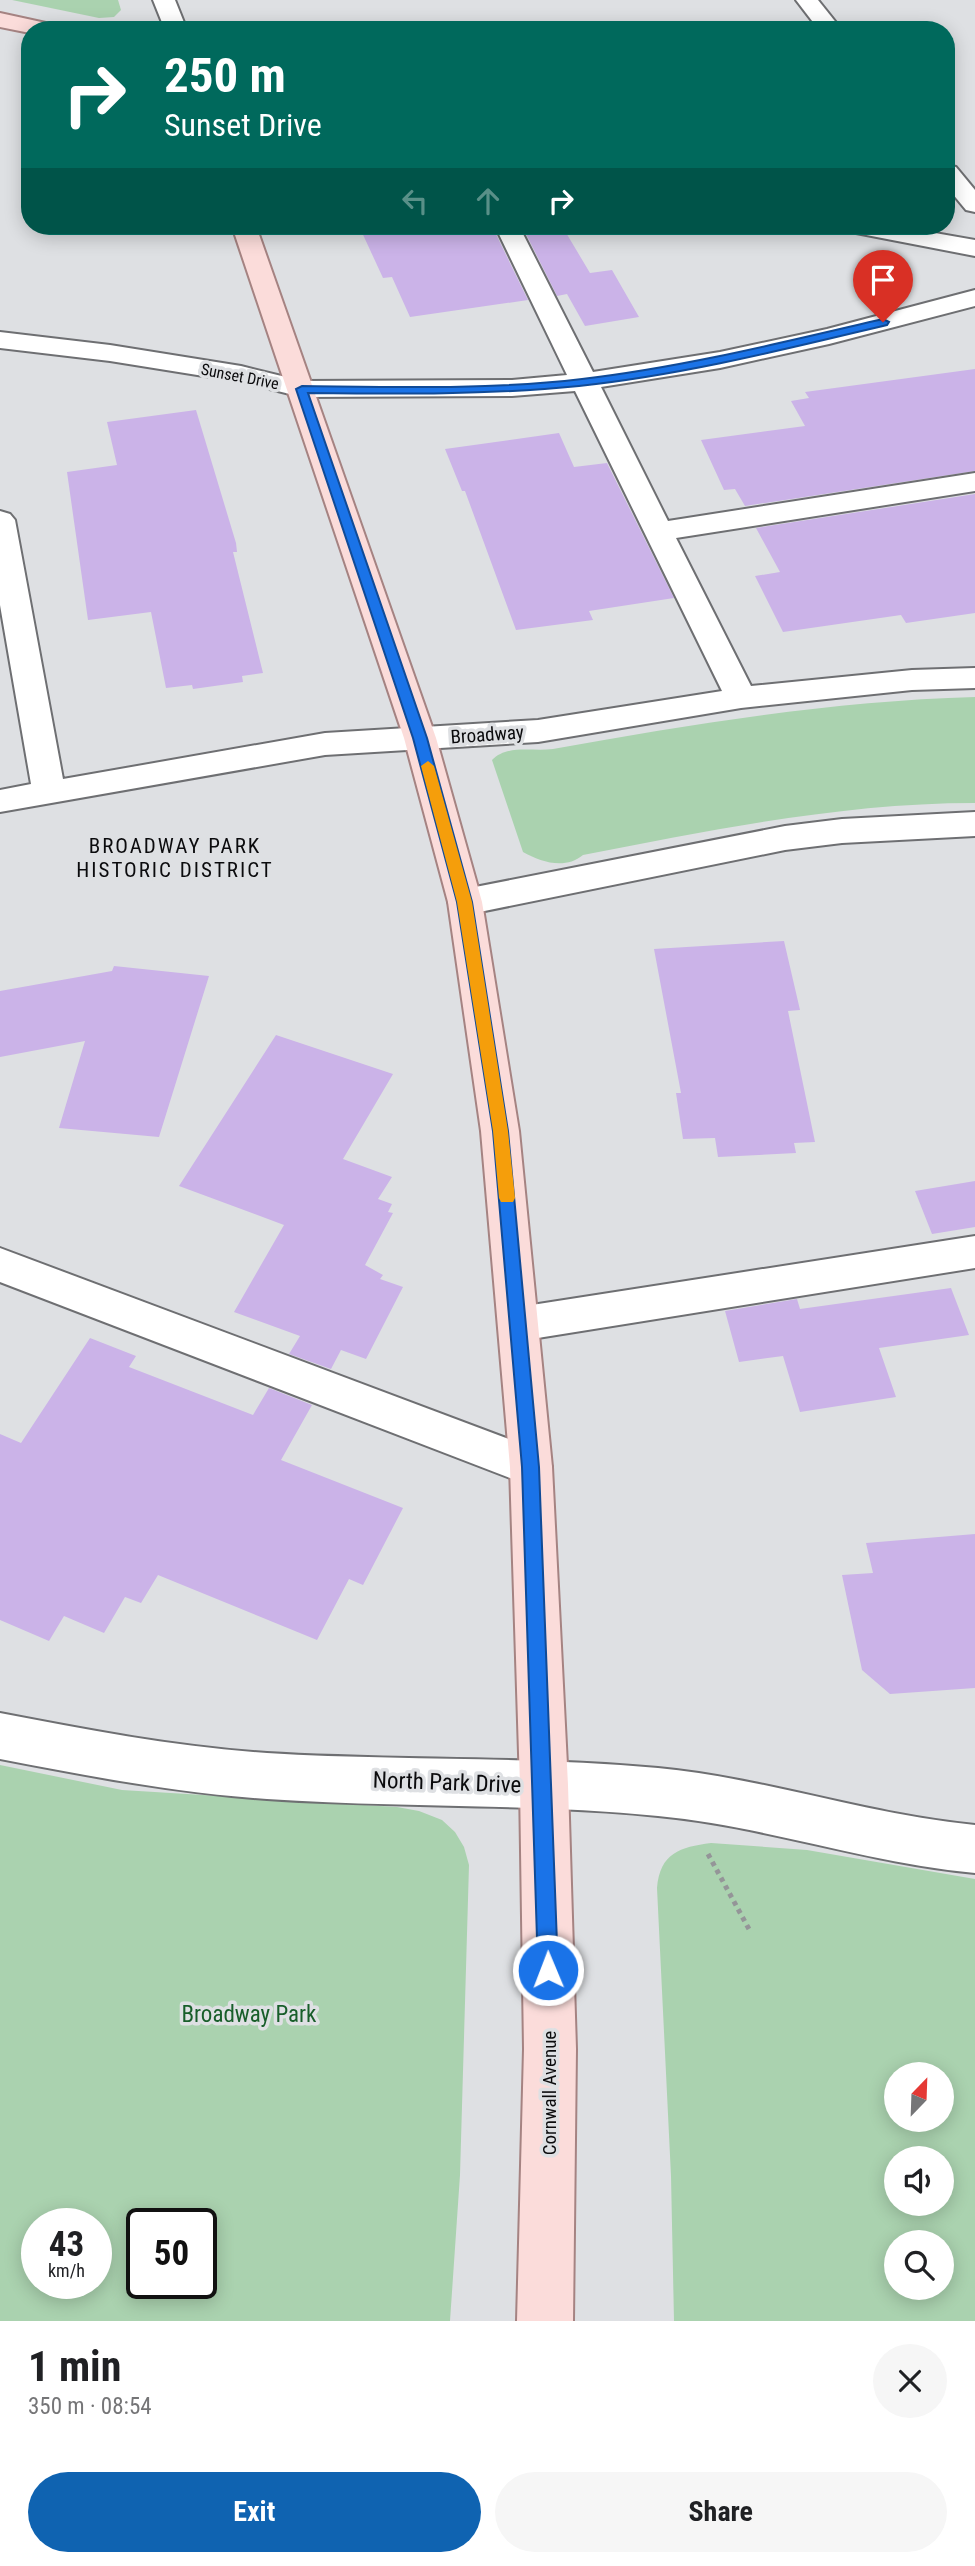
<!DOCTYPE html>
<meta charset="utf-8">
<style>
body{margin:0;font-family:"Roboto Condensed",sans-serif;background:#f6f6f6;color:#202124;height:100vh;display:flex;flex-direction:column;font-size:26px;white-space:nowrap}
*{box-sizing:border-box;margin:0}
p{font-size:23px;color:#757577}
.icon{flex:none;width:38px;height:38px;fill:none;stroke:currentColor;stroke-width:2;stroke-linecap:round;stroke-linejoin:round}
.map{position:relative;height:2321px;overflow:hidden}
.sheet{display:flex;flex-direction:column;background:#fff;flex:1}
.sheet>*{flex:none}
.top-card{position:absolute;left:21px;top:21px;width:934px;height:214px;border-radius:28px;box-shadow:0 4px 18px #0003;background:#00695c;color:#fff;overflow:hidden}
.needle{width:46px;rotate:23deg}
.controls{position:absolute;left:884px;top:2062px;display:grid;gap:14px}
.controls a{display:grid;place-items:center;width:70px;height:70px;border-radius:50%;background:#fff;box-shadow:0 4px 18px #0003;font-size:35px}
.speed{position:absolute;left:21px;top:2208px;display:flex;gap:14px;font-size:35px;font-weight:700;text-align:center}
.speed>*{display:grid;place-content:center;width:91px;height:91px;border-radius:50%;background:#fff;box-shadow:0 4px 18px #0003;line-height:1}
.speed small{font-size:18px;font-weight:400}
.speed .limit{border:4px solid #111;border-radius:10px;background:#fff;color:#111}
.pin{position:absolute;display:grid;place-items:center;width:60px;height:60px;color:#fff;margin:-72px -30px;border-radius:50% 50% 50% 0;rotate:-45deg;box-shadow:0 0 7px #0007}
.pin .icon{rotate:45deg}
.me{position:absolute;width:77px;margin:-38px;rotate:359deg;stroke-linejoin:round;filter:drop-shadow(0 0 5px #0008)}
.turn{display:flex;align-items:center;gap:24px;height:147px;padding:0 28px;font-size:32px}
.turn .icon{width:91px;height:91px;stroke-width:2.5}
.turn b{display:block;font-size:49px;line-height:60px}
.lanes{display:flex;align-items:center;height:66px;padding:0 28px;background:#0003;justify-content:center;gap:35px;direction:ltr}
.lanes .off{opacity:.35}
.round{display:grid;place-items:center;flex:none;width:74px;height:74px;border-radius:37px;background:#f6f6f6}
.headline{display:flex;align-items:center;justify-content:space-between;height:119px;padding:0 28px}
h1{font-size:42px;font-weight:700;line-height:52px}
.primary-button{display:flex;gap:14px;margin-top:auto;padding:14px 28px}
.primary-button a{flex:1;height:80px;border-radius:42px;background:#0f63b1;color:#fff;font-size:28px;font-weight:700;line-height:80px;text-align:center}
.primary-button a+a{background:#f6f6f6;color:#202124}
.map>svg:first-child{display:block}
</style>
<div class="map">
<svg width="975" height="2321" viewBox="0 0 975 2321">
<rect width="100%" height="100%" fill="#dee0e3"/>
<g fill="#aad2af" fill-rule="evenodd">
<path d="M12,0h106l3,10 -7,7 -15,1z"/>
<path d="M975,697v106c-133,0 -262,27 -392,52 -18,15 -42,7 -60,-3l-31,-92c15,-16 41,-8 61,-11 139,-25 280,-48 422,-52z"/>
<path d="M0,1765l122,25 275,17 22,4 23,9 13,12 9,15 5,18 -9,310 -10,146h-450zM96,2224v60h-59v-60zM201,2224v60h-59v-60z"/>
<path d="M711,1843l96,7 168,29v442h-301l-3,-145 -14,-288c3,-35 23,-41 54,-45zM896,2074h46v45h-46zM896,2158h46v45h-46zM896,2242h46v45h-46z"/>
</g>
<g fill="#cbb3e8">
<path d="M359,226h133l36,74 -118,17 -18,-40 -9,1z"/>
<path d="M522,226h40l28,47 22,-3 27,47 -54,9 -18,-32 -10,2z"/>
<path d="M975,369v102l-230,35 -10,-17 -11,1 -23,-50 104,-14 -14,-25 18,-3 -4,-6z"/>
<path d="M196,410l40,133 1,9h-4l30,121 -21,3 1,6 -50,7 -1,-4 -26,3 -15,-76 -63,8 -21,-148 50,-7 -10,-43z"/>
<path d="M559,433l15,34 33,-4 67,135 -85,13 4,9 -77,10 -51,-139h-3l-17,-42z"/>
<path d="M975,494v119l-69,10 -5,-8 -118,17 -28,-56 25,-4 -24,-44z"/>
<path d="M784,941l16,69 -12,1 27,131 -21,1 2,10 -78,4 -3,-19 -32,1 -7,-46h5l-27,-144z"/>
<path d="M114,966l95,10 -50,161 -100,-9 26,-87 -85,16v-66l112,-20z"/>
<path d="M276,1035l117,39 -50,85 49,18 -14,22 14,5 -4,8 5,1 -28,52 18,10 -3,4 23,8 -37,72 -25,-9 -10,19 -42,-15 11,-18 -66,-24 50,-87 -105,-39z"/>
<path d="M975,1181v46l-43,7 -17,-43z"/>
<path d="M951,1288l18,47 -90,13 17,49 -96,15 -17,-56 -44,6 -14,-51 72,-12 3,10z"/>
<path d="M90,1338l46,18 -7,11 124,48 16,-27 43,17 -31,55 122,48 -40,77 -14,-6 -32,61 -159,-65 -17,28 -16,-6 -21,36 -40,-17 -15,25 -49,-21v-186l21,9z"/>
<path d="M975,1534v154l-85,6 -28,-24 -20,-95 31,-2 -7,-30z"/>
</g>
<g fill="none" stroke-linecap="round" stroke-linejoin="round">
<g stroke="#6e6f72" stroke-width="4">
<g id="minor">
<path d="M153,0h22l12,30h-22z"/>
<path d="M796,0h22l24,30h-23z"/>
<path d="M947,165l9,2 19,23v22l-9,-2 -19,-23z"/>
<path d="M495,226h24l74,146 127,-20 107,-23 148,-39v16l-146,38 -109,24 -119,19 67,134 307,-48v18l-299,47 75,148 161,-16 63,-2v20l-63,2 -171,18 -203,34 -213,13 -325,57v-22l31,-6 -31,-179v-94l10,3 5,6 48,259 262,-46 213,-13 184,-29 -147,-300 -63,5 -210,1 -61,-15 -131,-21 -110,-13v-16l110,13 131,21 61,15 210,-1 55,-5z"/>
<path d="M844,226h51l80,14v16l-119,-23 -9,-2z"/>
<path d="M975,812v24l-133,7 -57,7 -320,65 -12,-4 -5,-9 5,-9 12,-4 320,-63 57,-7z"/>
<path d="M975,1236v32l-456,73 -14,-5 -6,-12 6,-12 14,-5z"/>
<path d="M0,1248l546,205 6,14 -6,14 -15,5 -531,-204z"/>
<path d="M0,1713c88,17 177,34 267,40 130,8 261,3 391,15 107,10 210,47 317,57v48c-108,-10 -210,-47 -317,-57 -130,-13 -261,-8 -391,-17 -90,-6 -179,-23 -267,-40z"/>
</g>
</g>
<g stroke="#a58382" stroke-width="4">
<g id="major">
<path d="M0,13l55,12 3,5h-28v3l-30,-6z"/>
<path d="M232,226h24l180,512 46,164 37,229 33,336 16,318 8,264 -3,272h-56l7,-272 -4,-264 -10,-318 -29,-336 -33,-229 -44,-164z"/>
</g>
</g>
<path stroke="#949598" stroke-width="5" stroke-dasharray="4.5 4.5" stroke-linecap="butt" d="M708,1854l42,77"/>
<use href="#minor" fill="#fff" fill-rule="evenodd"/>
<use href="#major" fill="#fbdcda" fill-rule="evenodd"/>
</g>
<path fill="#1a73e8" stroke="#114b97" stroke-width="2" d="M883,319l6,3 -2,3c-101,24 -204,50 -308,61 -90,9 -180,8 -271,7l119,345 45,164 36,229 31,336 19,503 -3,7 -7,3 -7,-3 -3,-7 -16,-503 -29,-336 -36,-229 -44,-164 -117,-349 6,-3c93,1 187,4 280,-7 102,-12 202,-37 301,-60z"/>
<path fill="#f59e0b" d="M428,761l6,5 38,136 36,229 7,67 -2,4h-12l-2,-4 -6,-67 -36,-229 -36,-136z"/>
<g text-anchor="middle" stroke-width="7" stroke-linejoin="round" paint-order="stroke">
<g font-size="16" fill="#0b0b0d" stroke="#dee0e3">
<text transform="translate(240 376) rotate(11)" y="6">Sunset Drive</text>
</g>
<g font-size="19" fill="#0b0b0d" stroke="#dee0e3">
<text transform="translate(487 734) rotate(-4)" y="7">Broadway</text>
<text transform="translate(549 2093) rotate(-90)" y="7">Cornwall Avenue</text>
</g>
<g font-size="21" letter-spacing="2" fill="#0b0b0d" stroke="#dee0e3">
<text x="175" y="853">BROADWAY PARK<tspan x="175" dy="24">HISTORIC DISTRICT</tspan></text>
</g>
<g font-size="23" fill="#0b0b0d" stroke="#dee0e3">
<text transform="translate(447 1782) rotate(2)" y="8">North Park Drive</text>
</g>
<g font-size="23" fill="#185e2a" stroke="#dee0e3">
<text x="249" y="2022">Broadway Park</text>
</g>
</g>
</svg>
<div class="controls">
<a><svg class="needle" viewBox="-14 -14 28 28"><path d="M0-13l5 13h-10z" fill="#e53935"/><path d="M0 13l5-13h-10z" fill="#757577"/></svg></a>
<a><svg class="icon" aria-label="sound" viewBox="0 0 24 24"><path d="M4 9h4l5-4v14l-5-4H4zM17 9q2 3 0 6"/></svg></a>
<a><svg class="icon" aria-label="search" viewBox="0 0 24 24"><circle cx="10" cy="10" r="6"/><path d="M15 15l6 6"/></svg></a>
</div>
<div class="speed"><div>43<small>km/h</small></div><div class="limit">50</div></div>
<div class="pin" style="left:883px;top:322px;background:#d93025"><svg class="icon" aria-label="arrive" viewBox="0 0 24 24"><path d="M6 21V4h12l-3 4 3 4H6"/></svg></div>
<svg class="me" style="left:548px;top:1970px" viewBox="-20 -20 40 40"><circle r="17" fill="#1a73e8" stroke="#fff" stroke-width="3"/><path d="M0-11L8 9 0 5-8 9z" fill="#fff"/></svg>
<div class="top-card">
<div class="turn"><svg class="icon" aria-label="right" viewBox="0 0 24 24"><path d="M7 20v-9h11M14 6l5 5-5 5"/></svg><div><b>250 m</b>Sunset Drive</div></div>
<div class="lanes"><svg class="icon off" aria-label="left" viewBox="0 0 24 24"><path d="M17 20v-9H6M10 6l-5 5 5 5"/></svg><svg class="icon off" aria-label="ahead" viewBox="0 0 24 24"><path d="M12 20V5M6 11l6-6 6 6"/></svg><svg class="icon" aria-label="right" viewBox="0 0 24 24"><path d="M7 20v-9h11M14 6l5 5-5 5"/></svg></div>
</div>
</div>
<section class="sheet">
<div class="headline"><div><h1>1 min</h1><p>350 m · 08:54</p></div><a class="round"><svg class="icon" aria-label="close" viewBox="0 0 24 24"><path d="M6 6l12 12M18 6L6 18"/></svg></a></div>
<div class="primary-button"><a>Exit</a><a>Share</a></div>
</section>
